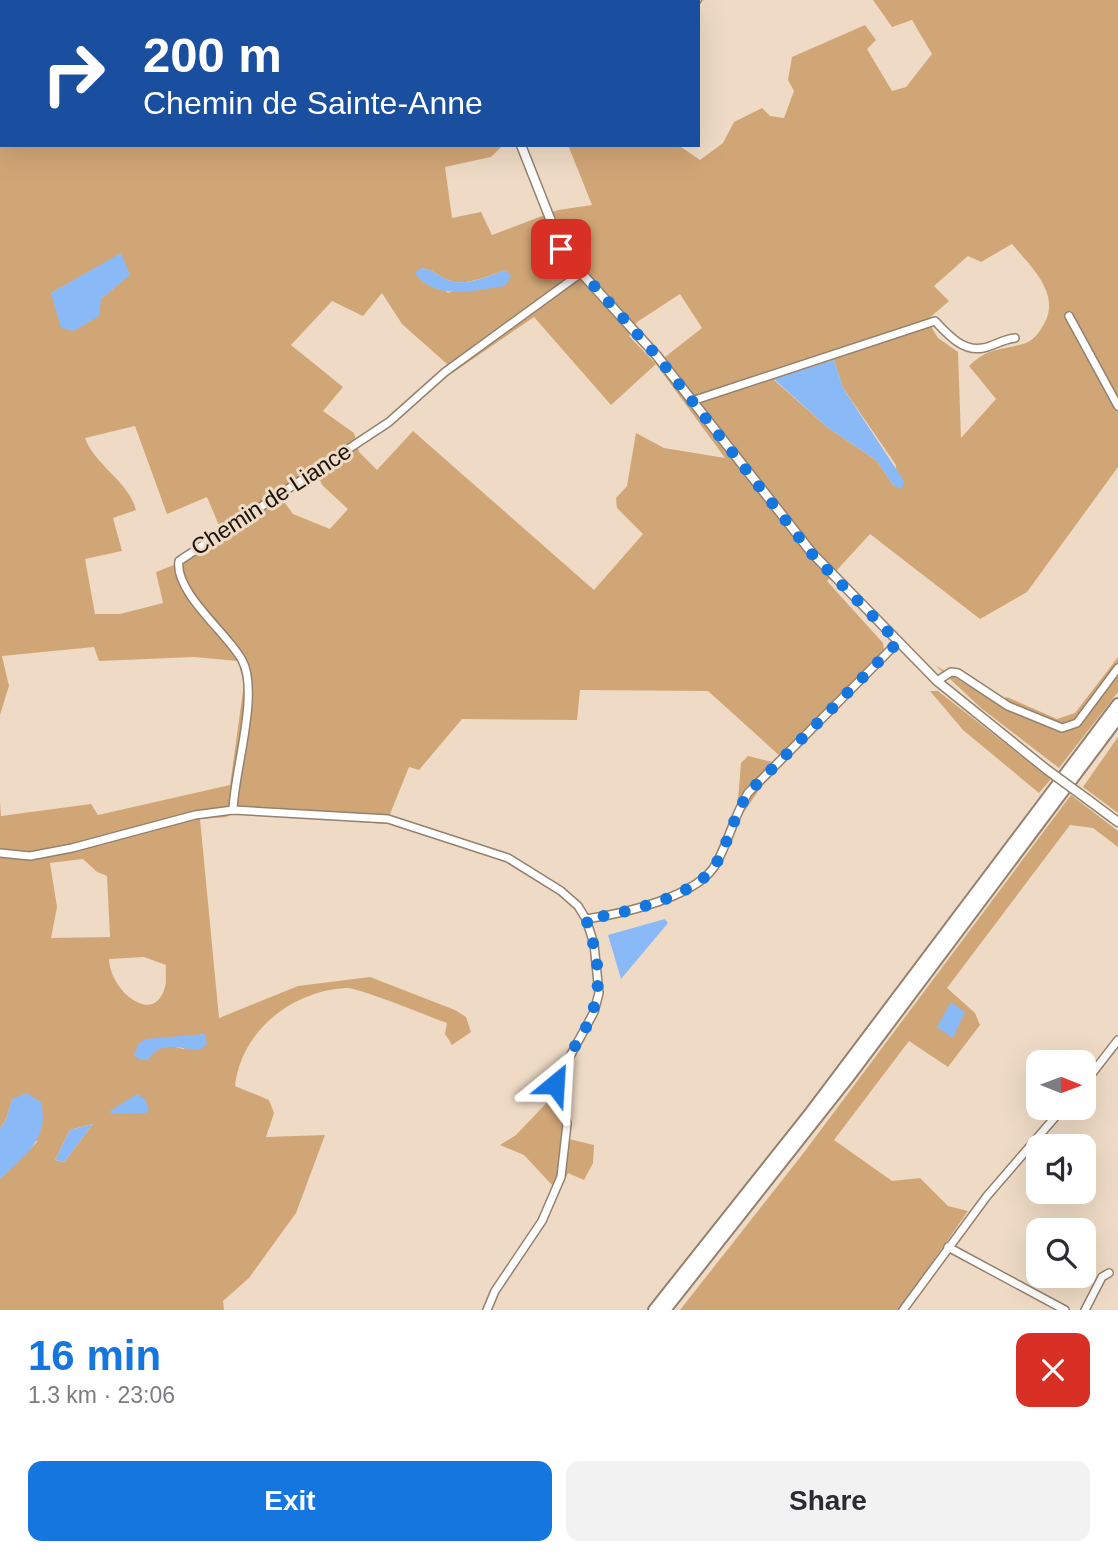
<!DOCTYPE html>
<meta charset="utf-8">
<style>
body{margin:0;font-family:Helvetica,sans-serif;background:#f2f2f3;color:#2b2b33;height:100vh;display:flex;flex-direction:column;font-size:26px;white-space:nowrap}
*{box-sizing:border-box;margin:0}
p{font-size:23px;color:#7c7c81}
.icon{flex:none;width:38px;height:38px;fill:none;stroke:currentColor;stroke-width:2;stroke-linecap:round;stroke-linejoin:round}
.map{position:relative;height:1310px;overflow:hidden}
.drawer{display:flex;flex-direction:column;background:#fff;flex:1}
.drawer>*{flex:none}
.guide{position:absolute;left:0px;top:0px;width:700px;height:147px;box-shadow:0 7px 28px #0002;background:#1a4fa0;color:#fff;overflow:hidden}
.needle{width:46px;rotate:91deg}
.controls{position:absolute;left:1026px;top:1050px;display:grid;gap:14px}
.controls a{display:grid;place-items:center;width:70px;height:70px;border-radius:14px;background:#fff;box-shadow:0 7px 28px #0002;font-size:35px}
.pin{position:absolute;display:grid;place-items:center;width:60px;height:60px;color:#fff;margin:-30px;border-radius:14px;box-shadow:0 4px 10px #0006}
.me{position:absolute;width:77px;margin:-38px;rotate:27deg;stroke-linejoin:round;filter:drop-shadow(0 0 5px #0008)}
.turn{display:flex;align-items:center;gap:24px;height:147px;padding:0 28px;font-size:32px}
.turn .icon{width:91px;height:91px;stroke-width:2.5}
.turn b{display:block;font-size:49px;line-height:60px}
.round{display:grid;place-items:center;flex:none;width:74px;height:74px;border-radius:14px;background:#f2f2f3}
.head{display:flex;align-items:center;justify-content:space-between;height:119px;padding:0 28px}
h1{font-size:42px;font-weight:800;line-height:52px;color:#1676df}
.primary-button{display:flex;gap:14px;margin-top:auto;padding:14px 28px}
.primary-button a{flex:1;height:80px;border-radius:14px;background:#1676df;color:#fff;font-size:28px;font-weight:800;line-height:80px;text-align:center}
.primary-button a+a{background:#f2f2f3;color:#2b2b33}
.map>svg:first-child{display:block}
</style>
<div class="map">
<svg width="1118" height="1310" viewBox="0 0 1118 1310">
<rect width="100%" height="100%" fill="#efdbc5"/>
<g fill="#d1a677" fill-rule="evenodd">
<path d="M0,0h317l-315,2v143h501l-12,12 -46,10 7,51 29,-6 11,23 66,-25 34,-5 -24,-60h110l22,15 23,-17 11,-21 28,-14 8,8 14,2 10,-27 -6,-11 4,-23 73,-32 11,15 -9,9 25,42 14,-4 26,-33 -20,-34 -20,7 -19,-27h245v467l-91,125 -47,27 -110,-85 -43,47 56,62 2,14 -118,121 -27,40 -2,-18 3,-37 7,-7 24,6 7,-7 -71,-64 -128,-1 -3,30 -115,-1 -43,51 -10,-3 -23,57 -157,-11 -2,4 -27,2 19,199 79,-32 72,-9 85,33 11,7 5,15 -19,13 -7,-11 2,-11c-17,-6 -89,-36 -101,-35 -54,3 -105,43 -111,98l34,14 5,13 -8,24 59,-2 -29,78 -47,65 -26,23 1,9h-224v-131l37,-37 -25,-43 -5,18 -7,12v-327l1,14 90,-12 7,11 132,-30 14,-101 -6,-23 -44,-4 -95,4 -5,-14 -92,9 7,30 -9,29zM1012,244c18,22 48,48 33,78 -3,6 -10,17 -17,20 -23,9 -38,3 -59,24l27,33 -35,39 -3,-86 -20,-14 -11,-18 22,-19 -15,-15 34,-30 13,6zM121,254l8,21 -28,24 -50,-6zM421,268c13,1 18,10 30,13 16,5 39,-6 55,-11l-58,23zM382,293l20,31 45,40 1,12 86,-59 77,88 45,-41 69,94 -61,-10 -28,-15 -9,53 -11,12 1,10 26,26 -49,56 -181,-159 -36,39 -18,-18 -5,-19 -31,-22 20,-24 -52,-42 41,-44 31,15zM680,294l22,34 -46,36 -27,-28 8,-14zM834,360l9,28 53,77 -2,21 -18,-26 -49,-33 -53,-47zM135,426l32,88 40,-17 16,38 -39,26 -28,11 7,31 -43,11h-25l-10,-55 37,-8 -9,-33 23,-8c-8,-30 -40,-43 -51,-72zM315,467l7,18 26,24 -18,20 -37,-15 -16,-22zM83,859l14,13 10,4 3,61 -59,1 6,-31 -7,-44zM144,957l22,8c-1,7 1,16 -1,22 -11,40 -55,4 -56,-28zM205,1034l-22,15 -15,-4 -14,6 36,-15zM93,1124l-29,38 -9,-2 15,-30z"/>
<path d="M704,0l-6,4 -228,-3 10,-1z"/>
<path d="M1118,657v35l-59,76 -78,-60 -46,-43 60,37 12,-5 50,22 18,-6z"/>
<path d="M930,691h8l113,88 -12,14 -76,-63z"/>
<path d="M1118,737v76l-35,-26z"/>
<path d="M1071,795l47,36v16l-25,-19 -23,-3 -123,163 28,25 5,12 -32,42 -39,-26 -75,99 58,41 28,-3 28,28 20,5 -69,99h-219l122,-155z"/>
<path d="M555,1094l13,25 1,20 25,6 -1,18 -9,17 -16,-7 -7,15 -9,-3 -28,-30 -24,-10 16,-10z"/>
</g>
<g fill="#8ab9f7">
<path d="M121,253l9,22 -29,24 -2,17 -25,15 -13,-3 -10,-35z"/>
<path d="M421,268c13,1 18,10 30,13 17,5 40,-6 55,-11l5,7 -6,9c-30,4 -69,16 -90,-13z"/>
<path d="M834,360l9,28 61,93 -2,8 -8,-3 -18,-26 -49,-33 -53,-48z"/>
<path d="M665,919l3,4 -47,56 -13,-44z"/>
<path d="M951,1002l14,10 -12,26 -16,-11z"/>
<path d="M205,1034l2,10 -7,6c-20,-1 -39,-10 -52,10h-8l-6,-5 5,-12 7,-4z"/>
<path d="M27,1093l14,9c9,37 -16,53 -41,77v-50l7,-12 5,-18z"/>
<path d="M137,1094l8,5 4,11 -3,3 -35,1 -1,-3z"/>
<path d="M93,1124l-29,38 -9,-2 15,-30z"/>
</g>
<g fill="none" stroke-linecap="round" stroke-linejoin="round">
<g stroke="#94816e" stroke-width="10">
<g id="minor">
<path d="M694,2l3,-2"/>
<path d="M1069,316l49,90"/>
<path d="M692,401l243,-80c12,13 28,31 48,27 11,-2 17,-8 32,-10"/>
<path d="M937,681l14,-9 7,1 50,33 54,22 15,-5 41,-55"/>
<path d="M233,810c1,-38 27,-118 9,-150 -14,-26 -68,-68 -63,-99l210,-139 56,-50 136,-99"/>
<path d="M0,853l30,3 42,-8 123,-33 38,-5 155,9 120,39 53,33 17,15 8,13 8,25 5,49 -5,19 -39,72 12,40 -6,53 -19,44 -47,70 -8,19"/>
<path d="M586,919c35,-5 114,-22 131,-57 12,-22 17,-46 31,-69l150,-151"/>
<path d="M1083,1085l35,-45"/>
<path d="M948,1247l117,63"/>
<path d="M903,1310l84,-114 76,-88"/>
<path d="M1085,1310l17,-33 7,-4"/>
</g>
</g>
<g stroke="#94816e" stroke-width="11">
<g id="tertiary">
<path d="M476,0v2"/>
<path d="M0,1l5,1"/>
<path d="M521,145l43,109 93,102 155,197 125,128 109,88"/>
<path d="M1087,799l31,23"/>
</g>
</g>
<g stroke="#94816e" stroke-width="14">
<g id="trunk">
<path d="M654,1310l157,-198 307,-408"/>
<path d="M665,1310l183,-232 270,-360"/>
</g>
</g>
<use href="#minor" stroke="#fff" stroke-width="7"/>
<use href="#tertiary" stroke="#fff" stroke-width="8"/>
<use href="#trunk" stroke="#fff" stroke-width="10"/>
<g stroke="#94816e" stroke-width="11" stroke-linecap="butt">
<path id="tertiary-bridge" d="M1046,769l41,30"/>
</g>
<use href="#tertiary-bridge" stroke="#fff" stroke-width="8"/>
</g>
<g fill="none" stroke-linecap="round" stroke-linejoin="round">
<path stroke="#1676df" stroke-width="12" stroke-dasharray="0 21.6" d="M555,1084c4,-16 15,-30 24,-44 26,-43 22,-75 7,-121 35,-5 113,-22 131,-57 12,-22 17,-46 31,-69l150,-151 -86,-88 -155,-198 -96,-107"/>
</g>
<g text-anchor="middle" stroke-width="6" stroke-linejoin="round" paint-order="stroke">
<g font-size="23" fill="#1a130b" stroke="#efdbc5">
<text transform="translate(271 499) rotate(-33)" y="8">Chemin de Liance</text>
</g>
</g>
</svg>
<div class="controls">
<a><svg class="needle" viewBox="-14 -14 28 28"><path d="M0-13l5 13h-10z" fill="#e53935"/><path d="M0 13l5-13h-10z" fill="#7c7c81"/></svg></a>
<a><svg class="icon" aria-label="sound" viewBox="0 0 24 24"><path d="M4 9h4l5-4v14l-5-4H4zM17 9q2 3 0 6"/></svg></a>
<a><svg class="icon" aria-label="search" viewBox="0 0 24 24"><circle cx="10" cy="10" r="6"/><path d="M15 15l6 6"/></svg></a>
</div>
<div class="pin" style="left:561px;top:249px;background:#d93025"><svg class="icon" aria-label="arrive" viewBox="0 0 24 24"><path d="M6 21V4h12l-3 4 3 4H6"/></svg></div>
<svg class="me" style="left:555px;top:1084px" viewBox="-20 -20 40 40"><path d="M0-17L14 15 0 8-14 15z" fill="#1676df" stroke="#fff" stroke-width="4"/></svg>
<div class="guide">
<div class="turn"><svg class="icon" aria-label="right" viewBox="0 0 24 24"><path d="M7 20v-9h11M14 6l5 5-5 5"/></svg><div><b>200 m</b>Chemin de Sainte-Anne</div></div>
</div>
</div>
<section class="drawer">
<div class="head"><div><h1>16 min</h1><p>1.3 km · 23:06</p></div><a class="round" style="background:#d93025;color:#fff"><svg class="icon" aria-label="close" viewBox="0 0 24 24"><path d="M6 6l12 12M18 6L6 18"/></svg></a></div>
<div class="primary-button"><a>Exit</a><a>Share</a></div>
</section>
